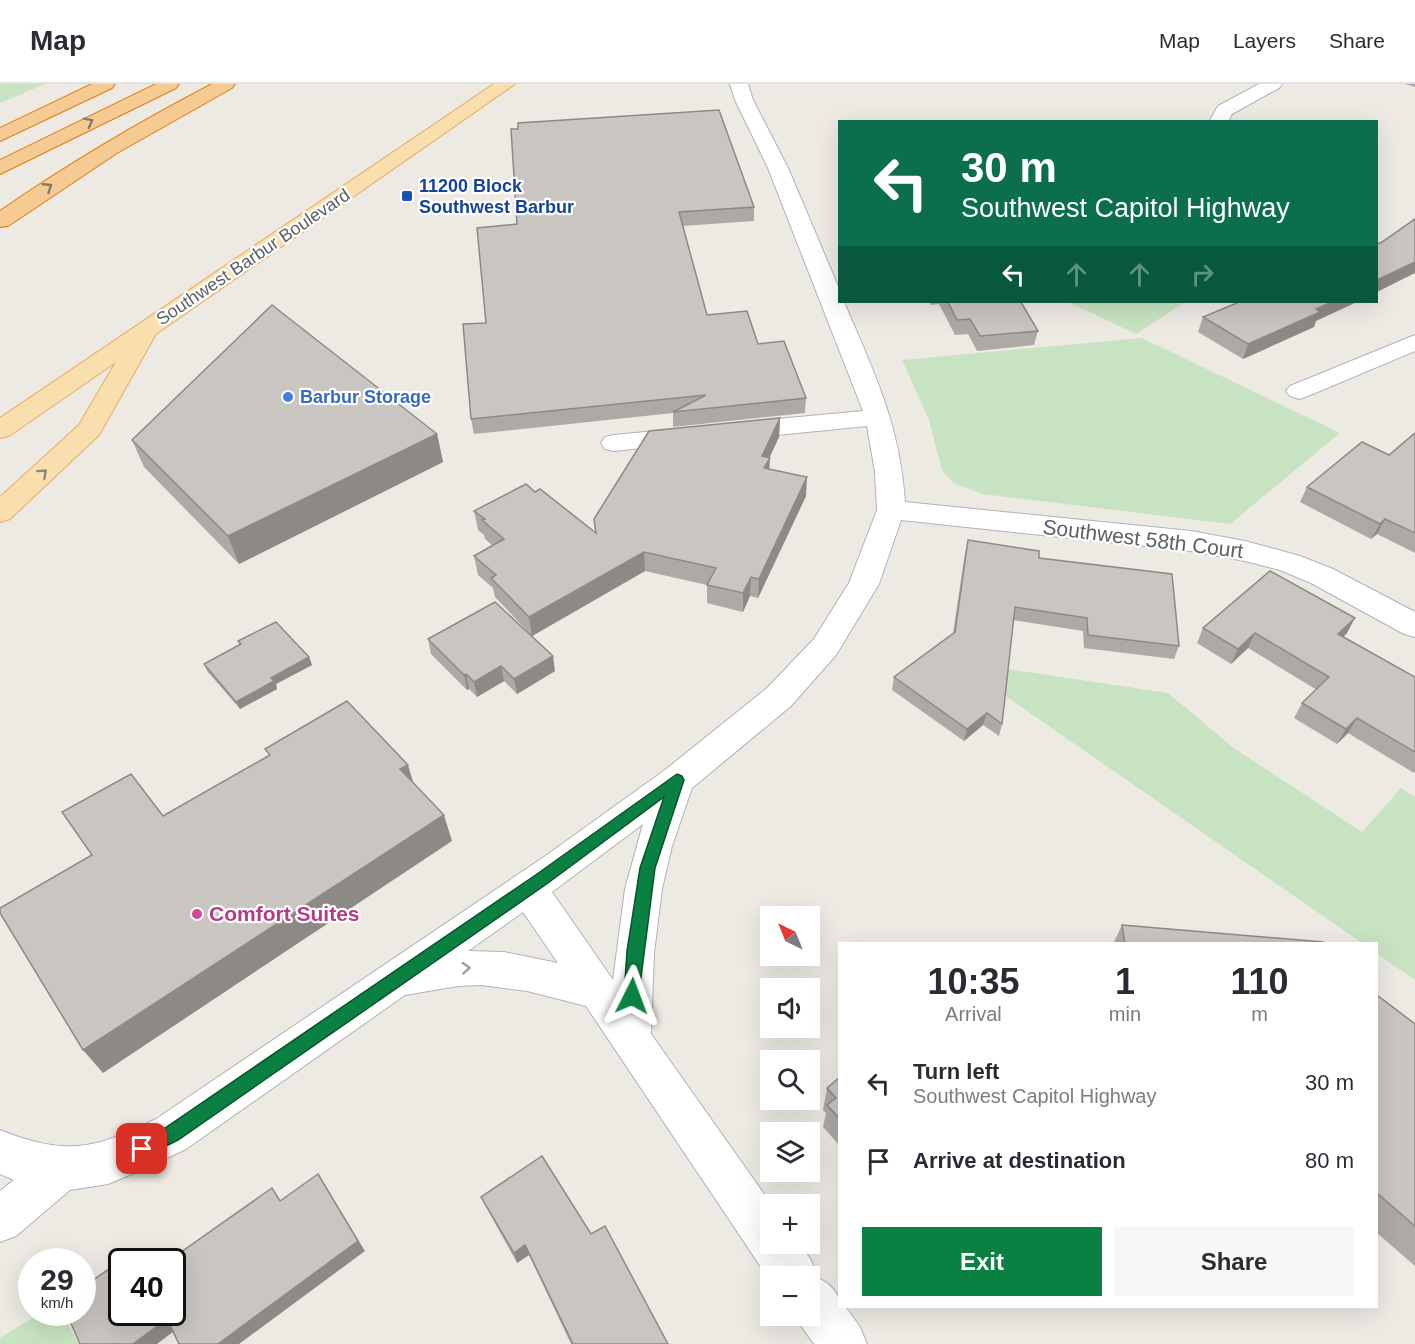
<!DOCTYPE html>
<meta charset="utf-8">
<style>
body{margin:0;font-family:Arial,sans-serif;background:#f7f7f7;color:#2b2b33;height:100vh;display:flex;flex-direction:column;font-size:22px;white-space:nowrap}
*{box-sizing:border-box;margin:0}
p{font-size:20px;color:#7c7c81}
.icon{flex:none;width:33px;height:33px;fill:none;stroke:currentColor;stroke-width:2;stroke-linecap:round;stroke-linejoin:round}
.map{position:relative;flex:1;overflow:hidden}
.panel{position:absolute;left:838px;top:858px;width:540px;height:366px;display:flex;flex-direction:column;background:#fff;border-radius:0px;box-shadow:0 6px 24px #0002}
.panel>*{flex:none}
.guide{position:absolute;left:838px;top:36px;width:540px;height:183px;border-radius:0px;box-shadow:0 6px 24px #0002;background:#0b6e4f;color:#fff;overflow:hidden}
.needle{width:39px;rotate:317deg}
.buttons{position:absolute;left:760px;top:822px;display:grid;gap:12px}
.buttons a{display:grid;place-items:center;width:60px;height:60px;border-radius:0px;background:#fff;box-shadow:0 6px 24px #0002;font-size:30px}
.speed{position:absolute;left:18px;top:1164px;display:flex;gap:12px;font-size:30px;font-weight:700;text-align:center}
.speed>*{display:grid;place-content:center;width:78px;height:78px;border-radius:50%;background:#fff;box-shadow:0 6px 24px #0002;line-height:1}
.speed small{font-size:15px;font-weight:400}
.speed .limit{border:3px solid #111;border-radius:9px;background:#fff;color:#111}
.pin{position:absolute;display:grid;place-items:center;width:51px;height:51px;color:#fff;margin:-26px;border-radius:12px;box-shadow:0 3px 9px #0006}
.me{position:absolute;width:66px;margin:-33px;rotate:3deg;stroke-linejoin:round;filter:drop-shadow(0 0 4px #0008)}
.turn{display:flex;align-items:center;gap:21px;height:126px;padding:0 24px;font-size:27px}
.turn .icon{width:78px;height:78px;stroke-width:2.5}
.turn b{display:block;font-size:42px;line-height:51px}
.lanes{display:flex;align-items:center;height:57px;padding:0 24px;background:#0003;justify-content:center;gap:30px;direction:ltr}
.lanes .off{opacity:.35}
.eta{display:flex;justify-content:space-evenly;align-items:center;height:102px;text-align:center}
.eta b{font-size:36px;font-weight:800;line-height:42px}
.action{display:flex;gap:12px;margin-top:auto;padding:12px 24px}
.action a{flex:1;height:69px;border-radius:0px;background:#0b8043;color:#fff;font-size:24px;font-weight:800;line-height:69px;text-align:center}
.action a+a{background:#f7f7f7;color:#2b2b33}
ul{padding:0;list-style:none}
li{display:flex;align-items:center;gap:18px;height:78px;padding:0 24px}
li div{flex:1}
li b{display:block;font-size:22px}
li em{font-style:normal}
header{display:flex;align-items:center;gap:36px;box-sizing:border-box;height:84px;padding:0 30px;background:#fff;border-bottom:2px solid #e1e1e2}
header strong{font-size:28px}
nav{display:flex;gap:33px;margin-inline-start:auto;font-size:21px}
.map>svg:first-child{display:block}
</style>
<header>
<strong>Map</strong>
<nav><a>Map</a><a>Layers</a><a>Share</a></nav>
</header>
<div class="map">
<svg width="1415" height="1260" viewBox="0 0 1415 1260">
<rect width="100%" height="100%" fill="#edeae4"/>
<g fill="#c8e3c2">
<path d="M0,0h45l-45,19z"/>
<path d="M1068,218h117l-49,32z"/>
<path d="M1142,254l198,95 -110,91 -248,-30 -28,-11 -12,-12 -13,-51 -27,-60z"/>
<path d="M955,577l213,32 67,56 127,83 39,-44 14,9v183l-38,-26v-10l-15,-1z"/>
<path d="M40,1229h22l17,31h-79v-6z"/>
</g>
<g fill="none" stroke-linecap="round" stroke-linejoin="round">
<g stroke="#afb3b5" stroke-width="2">
<g id="minor">
<path d="M730,0h18l5,16 35,68 52,123v11h4c30,70 56,123 61,200l286,29 54,10 55,15 33,13 82,43v25l-11,-3 -93,-51 -31,-13 -35,-9 -54,-10 -290,-31 -22,64 -43,71 -45,51 -99,82 -20,58 -10,43 -8,64 -3,81 120,170v40h29l11,16 6,18c12,4 23,16 23,28h5l15,21 7,17h-53l-20,-28h16v-40h-39v6l-185,-276 -59,-15 -46,-6 -23,1 -53,9 -219,154 -42,20 -36,15 -38,6 -54,46 -16,6v-51l14,-11 -14,-6v-44c65,26 94,20 156,-11l388,-262 121,-87 102,-82 47,-49 35,-56 28,-73 -2,-38 -8,-46 -131,13 -9,-2 -4,-6 4,-6 9,-2 127,-12 -95,-243 -33,-68zM643,740l-18,65 -12,91 -61,-88zM523,828l35,51 -54,-11 -36,-1z"/>
<path d="M1259,0h23l-3,4 -47,26 -4,8h-19l9,-16z"/>
<path d="M1415,251v16l-107,45 -9,3 -9,-3 -4,-5 4,-5z"/>
<path d="M688,344l9,2 4,6 -4,6 -83,9 -9,-2 -4,-6 4,-6 9,-2z"/>
</g>
</g>
<g stroke="#e8aa63" stroke-width="2">
<path id="major" d="M494,0h21l-359,250 -57,101 -89,84 -10,3v-25l79,-72 37,-63 -107,74 -9,2v-20z"/>
</g>
<g stroke="#e27a0f" stroke-width="2">
<g id="highway">
<path d="M92,0h23l-3,4 -112,53v-13z"/>
<path d="M156,0h23l-3,4 -176,86v-14z"/>
<path d="M212,0h23l-3,4 -115,65 -109,73 -8,1v-16c68,-47 139,-89 212,-127z"/>
</g>
</g>
<use href="#minor" fill="#fff" fill-rule="evenodd"/>
<use href="#major" fill="#f9dfad" fill-rule="evenodd"/>
<use href="#highway" fill="#f6cb93" fill-rule="evenodd"/>
</g>
<g fill="#ada9a5">
<path d="M1405,0h10v3z"/>
<path d="M754,123v14l-72,5 25,89 51,29 48,54 -1,15 -132,14v-14l-199,21 -3,-15 15,-96 31,-99z"/>
<path d="M929,218h92l17,29 -4,14 -57,6 -9,-17 -13,1 -16,-31 -8,1z"/>
<path d="M1203,233l113,4 -2,6 -71,32 -45,-27z"/>
<path d="M780,334l-1,19 -10,21v11l37,27 -48,102 -8,-2 -7,16 -36,-9v-18l-62,-14 -113,65 -37,-39 -2,-9 -15,-13 -4,-19 19,-10 -8,-7 -1,-4 -6,-5 -4,-19 61,-19 60,40 -1,-13z"/>
<path d="M1415,349v120l-38,-19 -6,5 -71,-37 7,-15 82,-32z"/>
<path d="M437,350l6,28 -204,102 -95,-97 -12,-27z"/>
<path d="M968,456l71,18 140,88 -5,13 -90,-11 -1,-17 -70,-11 -11,104 -3,12 -16,-11 -19,16 -72,-51 2,-13 59,-44 12,-80z"/>
<path d="M1203,544l144,5 -4,4 72,40v95l-1,1 -66,-40 -11,11 -43,-26 8,-15 15,-13 -69,-42 -17,16 -34,-21z"/>
<path d="M428,555l127,32 -38,23 -13,-13 -27,16 -8,-8 -2,1 -36,-36z"/>
<path d="M238,557l71,16 3,8 -36,19 1,5 -37,20 -33,-38 -3,-7 36,-19z"/>
<path d="M1122,841l202,19h-211z"/>
<path d="M1377,911l38,29v242l-38,-33z"/>
<path d="M840,993v69l-17,-19 3,-14 -3,-3 4,-22z"/>
<path d="M481,1113l110,37 77,110h-97l-42,-89 -12,8 -31,-56z"/>
</g>
<g fill="#8d8a86">
<path d="M1415,178v11l-38,19v-12z"/>
<path d="M1332,218h25l-41,19 -2,6 -71,32 5,-15z"/>
<path d="M780,334l-1,19 -13,28 4,-7 -1,19 -5,10 -2,-31z"/>
<path d="M437,350l6,28 -204,102 -11,-28z"/>
<path d="M807,393l-1,19 -48,102 1,-19z"/>
<path d="M1385,435l-8,15 -6,5 9,-15z"/>
<path d="M644,468l1,19 -113,65 -3,-19z"/>
<path d="M751,493l-1,19 -7,16v-19z"/>
<path d="M1355,534l-8,15 -17,17 8,-16z"/>
<path d="M1255,549l-7,15 -17,16 7,-15z"/>
<path d="M553,572l2,15 -38,23 -3,-15z"/>
<path d="M309,573l3,8 -36,19 1,5 -37,20 -4,-7 35,-24z"/>
<path d="M501,582l3,15 -27,16 -3,-15z"/>
<path d="M466,590l3,15 -2,1 -3,-15z"/>
<path d="M987,629l-4,12 -19,16 3,-12z"/>
<path d="M1357,634l-9,15 -11,11 9,-15z"/>
<path d="M408,681l8,27 -16,-23z"/>
<path d="M444,731l8,26 -349,232 -20,-23z"/>
<path d="M318,1090l47,77 -126,93h-21z"/>
<path d="M525,1161l4,10 -12,8 -3,-10z"/>
<path d="M167,1235l11,9 -21,16h-24z"/>
</g>
<g fill="#c9c5c0" stroke="#8d8a86" stroke-width="1.5">
<path d="M719,26l35,97 -75,5 28,103 40,-4 11,33 26,-3 22,57 -133,14 33,-17 -235,24 -8,-95 23,-1 -9,-95 40,-4 -6,-95h7v-6z"/>
<path d="M1415,135v43l-38,18v-36l5,-2z"/>
<path d="M948,218h73l17,29 -58,5 -10,-17 -13,1z"/>
<path d="M1239,218h93l-16,7 4,3 -72,32 -45,-27z"/>
<path d="M272,221l165,129 -209,102 -96,-96z"/>
<path d="M780,334l-18,38 8,2 -6,10 43,9 -48,102 -8,-2 -8,16 -36,-8 9,-17 -72,-16 -115,65 -38,-39 5,-3 -22,-19 30,-17 -22,-19 3,-1 -11,-8 52,-27 9,8 5,-3 56,44 -2,-14 55,-88z"/>
<path d="M1415,349v100l-30,-14 -5,5 -73,-37 55,-45 27,13z"/>
<path d="M968,456l71,11v7l133,16 7,72 -91,-11 -1,-17 -72,-11 -13,117 -15,-11 -20,16 -73,-52 61,-45z"/>
<path d="M1270,487l85,47 -17,16 77,43v75l-58,-34 -11,11 -44,-26 27,-26 -74,-44 -17,16 -35,-21z"/>
<path d="M495,518l58,54 -39,23 -13,-13 -27,16 -8,-8 -2,1 -36,-36z"/>
<path d="M276,538l33,35 -38,21 3,3 -38,21 -32,-38 37,-20 -3,-3z"/>
<path d="M347,617l61,64 -8,4 44,46 -361,235 -83,-137v-5l92,-53 -30,-43 69,-38 32,42 107,-61 -5,-6z"/>
<path d="M1122,841l201,17 1,2h-199z"/>
<path d="M1377,911l38,29v202l-38,-33z"/>
<path d="M840,993v42l-13,-14 9,-7 -9,-10z"/>
<path d="M542,1072l49,78 14,-8 63,118h-95l-48,-99 -11,8 -33,-56z"/>
<path d="M318,1090l40,67 -140,103h-39l-12,-25 -34,25h-53l-14,-32h16v-24l41,-29 1,3h-2v50h50v-50h-5l105,-74 8,13z"/>
</g>
<defs><path id="oneway-chevron" d="M-2-3.5L2.5 0L-2 3.5" fill="none" stroke-width="1.6" stroke-linecap="round" stroke-linejoin="round" transform="scale(1.5)"/></defs>
<g stroke="#827c6f">
<use href="#oneway-chevron" transform="translate(89 38) rotate(-27)"/>
<use href="#oneway-chevron" transform="translate(48 103) rotate(-33)"/>
</g>
<use stroke="#8b8779" href="#oneway-chevron" transform="translate(43 389) rotate(-42)"/>
<use stroke="#9da0a1" href="#oneway-chevron" transform="translate(466 884) rotate(-4)"/>
<path fill="#0b8043" stroke="#07532c" stroke-width="1.5" d="M677,690l5,2 2,4 -29,88 -17,133 -6,2 -6,-2 -2,-5 3,-45 13,-83 24,-71 -116,86 -370,257 -36,18 -6,-2 -3,-7 3,-6 29,-15 372,-254z"/>
<rect fill="#1a4fb4" stroke="#fff" stroke-width="2" x="401" y="106" width="12" height="12" rx="3"/>
<circle fill="#3f7fe0" stroke="#fff" stroke-width="2" cx="288" cy="313" r="6"/>
<circle fill="#d1479c" stroke="#fff" stroke-width="2" cx="197" cy="830" r="6"/>
<g text-anchor="middle" stroke-width="4.5" stroke-linejoin="round" paint-order="stroke">
<g font-size="18" font-weight="bold" fill="#164399" stroke="#fff" text-anchor="start">
<text x="419" y="108">11200 Block<tspan x="419" dy="21">Southwest Barbur</tspan></text>
</g>
<g font-size="18" fill="#5c6163" stroke="#fff">
<text transform="translate(253 173) rotate(-34)" y="6">Southwest Barbur Boulevard</text>
</g>
<g font-size="18" font-weight="bold" fill="#366cbe" stroke="#fff" text-anchor="start">
<text x="300" y="319">Barbur Storage</text>
</g>
<g font-size="21" fill="#5c6163" stroke="#fff">
<text transform="translate(1143 455) rotate(7)" y="7">Southwest 58th Court</text>
</g>
<g font-size="21" font-weight="bold" fill="#b23c85" stroke="#fff" text-anchor="start">
<text x="209" y="837">Comfort Suites</text>
</g>
</g>
</svg>
<div class="buttons">
<a><svg class="needle" viewBox="-14 -14 28 28"><path d="M0-13l5 13h-10z" fill="#e53935"/><path d="M0 13l5-13h-10z" fill="#7c7c81"/></svg></a>
<a><svg class="icon" aria-label="sound" viewBox="0 0 24 24"><path d="M4 9h4l5-4v14l-5-4H4zM17 9q2 3 0 6"/></svg></a>
<a><svg class="icon" aria-label="search" viewBox="0 0 24 24"><circle cx="10" cy="10" r="6"/><path d="M15 15l6 6"/></svg></a>
<a><svg class="icon" aria-label="layers" viewBox="0 0 24 24"><path d="M12 4l9 5-9 5-9-5zM3 14l9 5 9-5"/></svg></a>
<a>+</a>
<a>−</a>
</div>
<div class="speed"><div>29<small>km/h</small></div><div class="limit">40</div></div>
<div class="pin" style="left:142px;top:1065px;background:#d93025"><svg class="icon" aria-label="arrive" viewBox="0 0 24 24"><path d="M6 21V4h12l-3 4 3 4H6"/></svg></div>
<svg class="me" style="left:632px;top:912px" viewBox="-20 -20 40 40"><path d="M0-17L14 15 0 8-14 15z" fill="#0b8043" stroke="#fff" stroke-width="4"/></svg>
<div class="guide">
<div class="turn"><svg class="icon" aria-label="left" viewBox="0 0 24 24"><path d="M17 20v-9H6M10 6l-5 5 5 5"/></svg><div><b>30 m</b>Southwest Capitol Highway</div></div>
<div class="lanes"><svg class="icon" aria-label="left" viewBox="0 0 24 24"><path d="M17 20v-9H6M10 6l-5 5 5 5"/></svg><svg class="icon off" aria-label="ahead" viewBox="0 0 24 24"><path d="M12 20V5M6 11l6-6 6 6"/></svg><svg class="icon off" aria-label="ahead" viewBox="0 0 24 24"><path d="M12 20V5M6 11l6-6 6 6"/></svg><svg class="icon off" aria-label="right" viewBox="0 0 24 24"><path d="M7 20v-9h11M14 6l5 5-5 5"/></svg></div>
</div>
<section class="panel">
<div class="eta">
<div><b>10:35</b><p>Arrival</p></div>
<div><b>1</b><p>min</p></div>
<div><b>110</b><p>m</p></div>
</div>
<ul>
<li><svg class="icon" aria-label="left" viewBox="0 0 24 24"><path d="M17 20v-9H6M10 6l-5 5 5 5"/></svg><div><b>Turn left</b><p>Southwest Capitol Highway</p></div><em>30 m</em></li>
<li><svg class="icon" aria-label="arrive" viewBox="0 0 24 24"><path d="M6 21V4h12l-3 4 3 4H6"/></svg><div><b>Arrive at destination</b></div><em>80 m</em></li>
</ul>
<div class="action"><a>Exit</a><a>Share</a></div>
</section>
</div>
